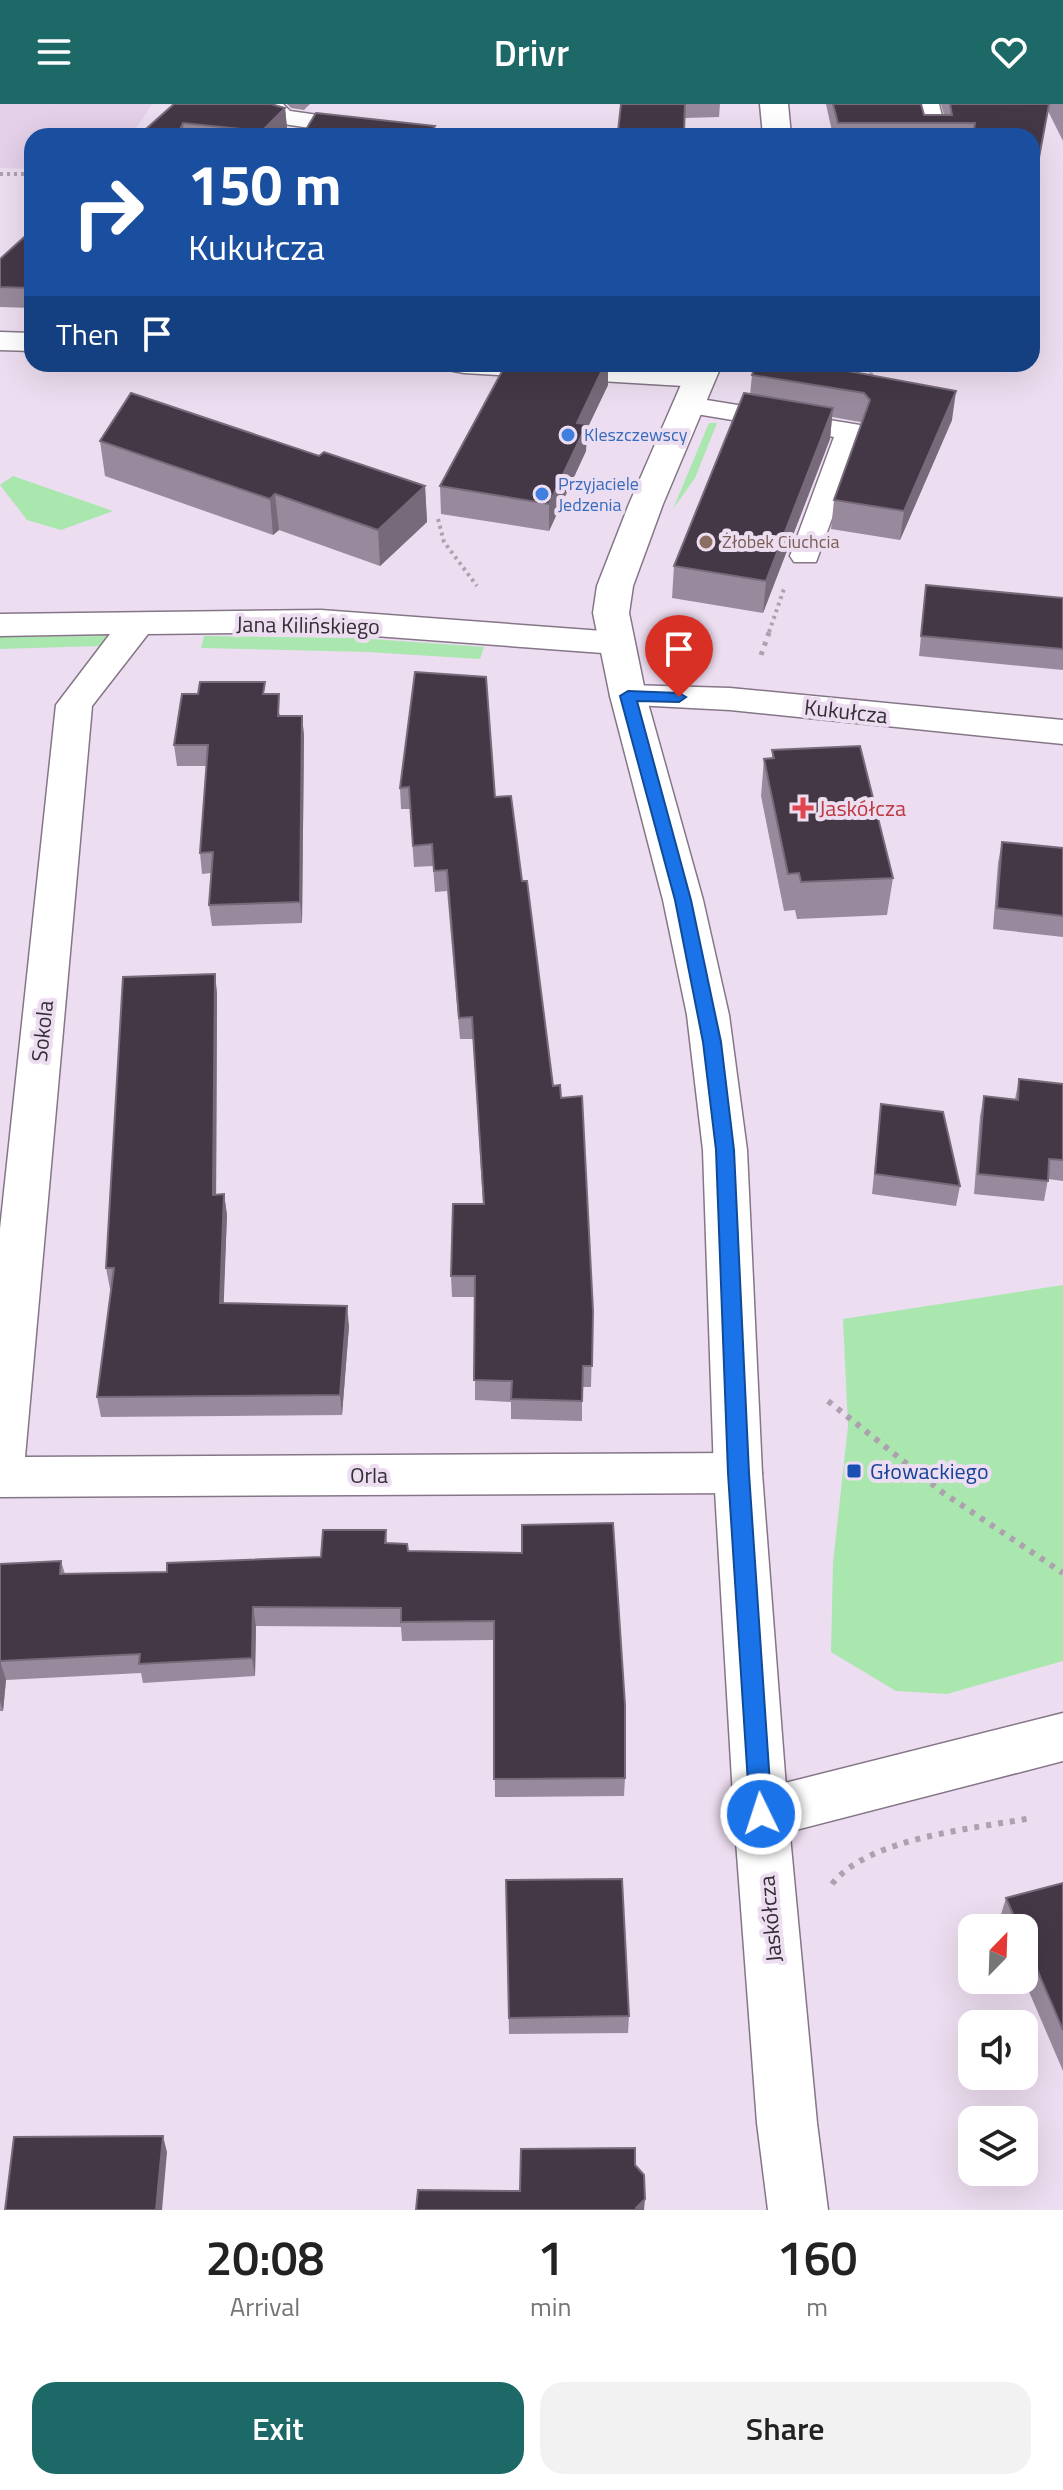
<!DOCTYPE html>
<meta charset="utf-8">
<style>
body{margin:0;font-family:"Titillium Web",sans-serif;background:#f2f2f2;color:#222;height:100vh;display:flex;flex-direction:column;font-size:30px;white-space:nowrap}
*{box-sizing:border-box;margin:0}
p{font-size:26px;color:#767676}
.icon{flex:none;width:44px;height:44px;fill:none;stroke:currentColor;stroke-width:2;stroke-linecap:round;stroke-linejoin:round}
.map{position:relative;height:2106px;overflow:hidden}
.details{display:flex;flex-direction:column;background:#fff;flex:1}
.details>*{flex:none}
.hud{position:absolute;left:24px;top:24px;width:1016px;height:244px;border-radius:24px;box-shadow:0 8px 32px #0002;background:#1a4fa0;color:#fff;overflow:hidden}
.needle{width:52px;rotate:23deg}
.tools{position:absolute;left:958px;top:1810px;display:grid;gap:16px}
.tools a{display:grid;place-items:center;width:80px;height:80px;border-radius:16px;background:#fff;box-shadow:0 8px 32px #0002;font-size:40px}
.pin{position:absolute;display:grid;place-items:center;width:68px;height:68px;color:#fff;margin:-82px -34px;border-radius:50% 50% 50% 0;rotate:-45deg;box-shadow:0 0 8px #0007}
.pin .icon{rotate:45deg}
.me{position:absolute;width:88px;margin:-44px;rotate:356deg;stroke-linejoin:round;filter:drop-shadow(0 0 6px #0008)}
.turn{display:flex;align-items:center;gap:28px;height:168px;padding:0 32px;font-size:36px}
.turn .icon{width:104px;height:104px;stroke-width:2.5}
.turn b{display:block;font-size:56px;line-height:68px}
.then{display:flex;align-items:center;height:76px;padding:0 32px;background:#0003;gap:16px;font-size:30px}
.eta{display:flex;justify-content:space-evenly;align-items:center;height:136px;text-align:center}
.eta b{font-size:48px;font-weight:600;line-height:56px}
.button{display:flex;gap:16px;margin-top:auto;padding:16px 32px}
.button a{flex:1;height:92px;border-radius:24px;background:#1c6967;color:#fff;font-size:32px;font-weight:600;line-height:92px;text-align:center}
.button a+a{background:#f2f2f2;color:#222}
header{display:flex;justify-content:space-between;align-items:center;height:104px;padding:0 32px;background:#1c6967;color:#fff;font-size:36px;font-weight:600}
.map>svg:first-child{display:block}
</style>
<header><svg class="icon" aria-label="menu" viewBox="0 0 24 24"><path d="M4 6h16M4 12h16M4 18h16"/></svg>Drivr<svg class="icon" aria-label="heart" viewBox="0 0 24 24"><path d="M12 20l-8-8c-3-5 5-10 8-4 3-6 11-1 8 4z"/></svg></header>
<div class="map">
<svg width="1063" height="2106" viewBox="0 0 1063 2106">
<rect width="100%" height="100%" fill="#edddf0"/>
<path fill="#e4d0e8" d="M0,0h152l-21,32h-99v33l-32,-1z"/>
<g fill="#a9e7af">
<path d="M709,319h8l-22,55 -22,31z"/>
<path d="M13,372l100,35 -52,19 -34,-10 -27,-35z"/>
<path d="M106,532l-6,10 -100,3v-12z"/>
<path d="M204,532l154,2 126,9 -4,12 -112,-7 -167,-4z"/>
<path d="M1063,1181v376l-116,33 -51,-3 -65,-39 2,-89 15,-137 -5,-107z"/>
</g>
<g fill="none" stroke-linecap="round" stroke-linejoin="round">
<g stroke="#847687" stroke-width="3">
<g id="lane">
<path d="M258,0h25l7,7 126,18 12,7h-62l-83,-12 -8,-2z"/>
<path d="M915,0h24l8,32h-24z"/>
<path d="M688,293l172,28 4,6 -48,131h-22l-4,-6 44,-119 -156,-26 -4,-6 4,-6z"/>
</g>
</g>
<g stroke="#847687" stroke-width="3">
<g id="street">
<path d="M0,228l32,1v18l-32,-1z"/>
<path d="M448,260h189l74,6 5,7 -5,7 -11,3 -236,-14 -11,-2z"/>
<path d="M321,506l295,22 13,3 5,8 -5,8 -13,3 -295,-22 -173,2 -56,72 -67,751 713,-4 17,6 7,14 -7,14 -17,6 -738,4v-268l56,-524 54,-71 -110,2v-22z"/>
<path d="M628,581l102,3 333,32v24l-333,-34 -115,-6 -5,-8 5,-8z"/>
<path d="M1063,1609v48l-302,78 -19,-7 -8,-18 8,-18 19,-7z"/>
</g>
</g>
<g stroke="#847687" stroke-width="3">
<g id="secondary">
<path d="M760,0h28l3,32h-28z"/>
<path d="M690,260h32l-59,140 -30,82 -4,27 17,83 57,204 26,115 18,135 15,323 26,341 29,309 11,87h-60l-11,-87 -23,-309 -20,-341 -11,-323 -16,-135 -24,-115 -53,-204 -17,-83 4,-27 32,-82z"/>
</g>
</g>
<g stroke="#ada1b0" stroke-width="4" stroke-dasharray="3 4" stroke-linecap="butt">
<path d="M0,70h32"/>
<path d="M868,278l7,-18"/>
<path d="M438,415l6,23 33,44"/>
<path d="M769,528l15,-43"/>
</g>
<path stroke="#ada1b0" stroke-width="5" stroke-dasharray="4 6" stroke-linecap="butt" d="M761,551l9,-25"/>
<g stroke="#ada1b0" stroke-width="6" stroke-dasharray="5 7" stroke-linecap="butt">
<path d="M828,1297l114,91 121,81"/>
<path d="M832,1780c37,-47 142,-55 199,-66"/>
</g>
<use href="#lane" fill="#fff" fill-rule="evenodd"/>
<use href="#street" fill="#fff" fill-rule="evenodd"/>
<use href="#secondary" fill="#fff" fill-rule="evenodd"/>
</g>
<g fill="#988a9c">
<path d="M174,0l111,4 2,20 -9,8h-140z"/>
<path d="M287,0h23l-6,6 -13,-2z"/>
<path d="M621,0h99l-1,13 -34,1 -1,18h-66z"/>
<path d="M826,0h95l3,11h20l-3,-11h122v37l-15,-30 -16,88v-63h-199z"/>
<path d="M32,126v78l-32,-1v-48z"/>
<path d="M756,260h95l-3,7 104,49 -52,120 -69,-11 3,-29 28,-77 -2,-1 -28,-5 -2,22 -67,174 -91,-15 2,-32 76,-171 2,-20z"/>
<path d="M608,281l-21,44 -1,22 -37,80 -108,-17 -1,-28z"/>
<path d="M100,337l219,15 106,30 2,36 -47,44 -101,-36 -6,5 -168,-59z"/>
<path d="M926,481l137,13v72l-144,-14z"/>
<path d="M415,568l80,125 27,84 31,205 8,12 32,213 -2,76h-9v34l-71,-2v-17l-36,-2v-103h-23l-1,-21 32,-72 -10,-165h-13l-13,-148 -12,1 -2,-26 -19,1 -4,-58h-9l-1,-21z"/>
<path d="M266,590l15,22h21l2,20 -2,187 -90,3 -3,-21 2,-32 -9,1 -2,-21 7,-87h-30l-3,-21z"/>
<path d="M772,646l121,128 -6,37 -90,4 -2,-9 -11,1 -23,-115 3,-37h8z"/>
<path d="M1002,738l61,6v89l-70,-8 5,-66z"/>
<path d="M215,870l2,20 -1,201 8,-1 3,21 -4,88 126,23 -7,89 -241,2 -4,-20 14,-108h-1l-4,-21z"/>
<path d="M1019,975l44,5v97l-15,-2 -4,22 -70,-7 6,-78 4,-20 31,3z"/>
<path d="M881,1000l79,82 -4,20 -84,-12z"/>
<path d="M386,1426l1,13 21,8 114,2 103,225 -1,18 -129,1 -1,-157 -92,1 -1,-14 -145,-1 -1,50 -112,7 -2,-10 -135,7 -3,31h-3v-147l61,-3 4,13 102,-2 154,-15z"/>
<path d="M506,1776l123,136 -1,17 -119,1z"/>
<path d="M1063,1779v188l-39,-91v-52h-22l-3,-7 7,-23z"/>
</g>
<g fill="#776a7a">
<path d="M285,4l2,20 -9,8h-15l-1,-5z"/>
<path d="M183,19l1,13h-7z"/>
<path d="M435,22v10h-7z"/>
<path d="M605,260h3v21l-21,44 -1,22 -37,80v-27l28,-81z"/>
<path d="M844,260h7l-9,25v-19z"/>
<path d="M956,287l-4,29 -52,120 4,-29z"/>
<path d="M833,304l-3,31 -67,174 3,-32z"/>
<path d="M425,382l2,36 -47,44 -2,-36z"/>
<path d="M275,390l4,36 -6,5 -3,-36z"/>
<path d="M302,612l2,20 -2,187 -2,-21z"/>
<path d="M215,870l2,20 -1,221 -3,-20z"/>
<path d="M224,1090l3,21 -4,108 -3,-20z"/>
<path d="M347,1202l2,20 -7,89 -2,-20z"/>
<path d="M253,1503l3,19 -1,50 -3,-18z"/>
<path d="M0,1557l6,19 -3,31 -3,-10z"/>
<path d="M163,2032l4,16 -5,58h-6z"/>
<path d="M645,2095l-1,11h-8v-2z"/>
</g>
<g fill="#443847" stroke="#776a7a" stroke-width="2">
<path d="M174,0h97l14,4 -23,23 -79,-8 -6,13h-39z"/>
<path d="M621,0h64l-1,28h-66z"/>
<path d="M833,0h88l3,11h28l-2,-11h99l-17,91v-59h-59l2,-13h-137z"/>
<path d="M316,9l119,13 -7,10h-126z"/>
<path d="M32,126v58l-32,-1v-28z"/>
<path d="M506,260h99l-28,59 10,1 -38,80 -109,-18z"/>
<path d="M756,260h88l-2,6 114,21 -52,120 -70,-11 36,-100 -6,-7 -112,-18z"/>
<path d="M131,289l188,63 5,-4 101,34 -47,44 -103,-36 -5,5 -170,-58z"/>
<path d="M744,289l89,15 -67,173 -92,-15z"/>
<path d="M926,481l137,13v51l-142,-13z"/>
<path d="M415,568l71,5 9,120 16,-1 11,85h5l26,205 7,-1 1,13 21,-2 11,215 -1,55h-9l-1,35 -71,-2 1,-18 -38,-1 1,-104h-24l2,-72h31l-12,-187 -13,1 -12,-148 -13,1 -2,-27 -19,2 -4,-59 -9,1z"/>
<path d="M200,578h65l-2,12h16l-1,22h24l-2,186 -91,3 4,-53 -13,1 8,-108h-34l8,-51h16z"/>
<path d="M860,642l33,132 -92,4 -2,-9 -11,1 -24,-115 10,-1 -2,-8z"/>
<path d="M1002,738l61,6v68l-66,-8z"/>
<path d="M215,870l-2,221 11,-1 -4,109 127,3 -7,89 -243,2 17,-129h-8l17,-291z"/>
<path d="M1019,975l44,5v76l-14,-1 -1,22 -70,-7 6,-78 34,4z"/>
<path d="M881,1000l62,8 17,74 -85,-12z"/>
<path d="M613,1419l12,182v73l-131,1v-158l-93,1v-14l-148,-1 -1,51 -113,6 1,-10 -140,7v3v-100l61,-3 -1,13 107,-2v-9l154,-6 2,-27h63l-1,13 22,1 1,7 114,2v-28z"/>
<path d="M622,1775l7,137 -120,2 -3,-138z"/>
<path d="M1063,1779v147l-39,-91v-11h-5l-13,-30z"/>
<path d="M163,2032l-7,74h-151l9,-73z"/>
<path d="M635,2044v17l9,10 1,24 -9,9v2h-220l2,-20 102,1 1,-42z"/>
</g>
<path fill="#1a73e8" stroke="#114b97" stroke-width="2" d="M628,587l51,2 7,4 -7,5 -42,-1 54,199 30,142 13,108 15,323 23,341 -3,7 -8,4 -8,-4 -3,-7 -22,-341 -12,-323 -13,-108 -28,-142 -55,-204z"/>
<g fill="#3f7fe0" stroke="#edddf0" stroke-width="3">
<circle cx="568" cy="331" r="8"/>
<circle cx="542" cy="390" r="8"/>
</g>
<circle fill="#8d6e63" stroke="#edddf0" stroke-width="3" cx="706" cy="438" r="8"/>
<path fill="#e0444e" stroke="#edddf0" stroke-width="3" d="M799 692h8v8h8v8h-8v8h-8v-8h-8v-8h8z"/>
<rect fill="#1a4fb4" stroke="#edddf0" stroke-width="3" x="846" y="1359" width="16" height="16" rx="4"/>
<g text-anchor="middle" stroke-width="8" stroke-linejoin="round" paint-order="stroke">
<g font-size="18" fill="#366cbe" stroke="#edddf0" text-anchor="start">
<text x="584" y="337">Kleszczewscy</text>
<text x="558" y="386">Przyjaciele<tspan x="558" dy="21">Jedzenia</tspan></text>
</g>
<g font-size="18" fill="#785e54" stroke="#edddf0" text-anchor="start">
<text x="722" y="444">Żłobek Ciuchcia</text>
</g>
<g font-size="22" fill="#342e35" stroke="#edddf0">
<text transform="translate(308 521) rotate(1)" y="8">Jana Kilińskiego</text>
<text transform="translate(846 607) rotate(6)" y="8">Kukułcza</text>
<text transform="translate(42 927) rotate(-84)" y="8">Sokola</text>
<text x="369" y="1379">Orla</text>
<text transform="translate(770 1815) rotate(-95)" y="8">Jaskółcza</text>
</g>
<g font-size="22" fill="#be3a42" stroke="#edddf0" text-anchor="start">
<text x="819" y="712">Jaskółcza</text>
</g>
<g font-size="22" fill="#164399" stroke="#edddf0" text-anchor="start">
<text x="870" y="1375">Głowackiego</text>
</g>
</g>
</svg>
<div class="tools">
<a><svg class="needle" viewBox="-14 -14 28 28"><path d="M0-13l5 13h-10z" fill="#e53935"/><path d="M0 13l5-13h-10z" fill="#767676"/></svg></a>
<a><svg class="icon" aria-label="sound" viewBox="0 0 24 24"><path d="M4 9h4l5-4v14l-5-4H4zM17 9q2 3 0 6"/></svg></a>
<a><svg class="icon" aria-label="layers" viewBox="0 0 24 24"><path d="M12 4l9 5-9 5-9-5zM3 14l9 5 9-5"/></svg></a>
</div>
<div class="pin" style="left:679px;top:593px;background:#d93025"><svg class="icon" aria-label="arrive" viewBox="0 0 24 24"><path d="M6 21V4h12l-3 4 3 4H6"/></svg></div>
<svg class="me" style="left:761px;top:1710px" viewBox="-20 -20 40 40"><circle r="17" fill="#1a73e8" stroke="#fff" stroke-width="3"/><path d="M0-11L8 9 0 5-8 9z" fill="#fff"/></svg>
<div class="hud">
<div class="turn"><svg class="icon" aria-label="right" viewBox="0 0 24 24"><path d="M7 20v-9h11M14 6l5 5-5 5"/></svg><div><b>150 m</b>Kukułcza</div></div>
<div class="then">Then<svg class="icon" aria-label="arrive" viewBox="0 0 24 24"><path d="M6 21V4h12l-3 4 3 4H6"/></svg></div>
</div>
</div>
<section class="details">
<div class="eta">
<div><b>20:08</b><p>Arrival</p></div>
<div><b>1</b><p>min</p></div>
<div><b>160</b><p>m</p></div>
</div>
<div class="button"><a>Exit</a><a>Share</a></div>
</section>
